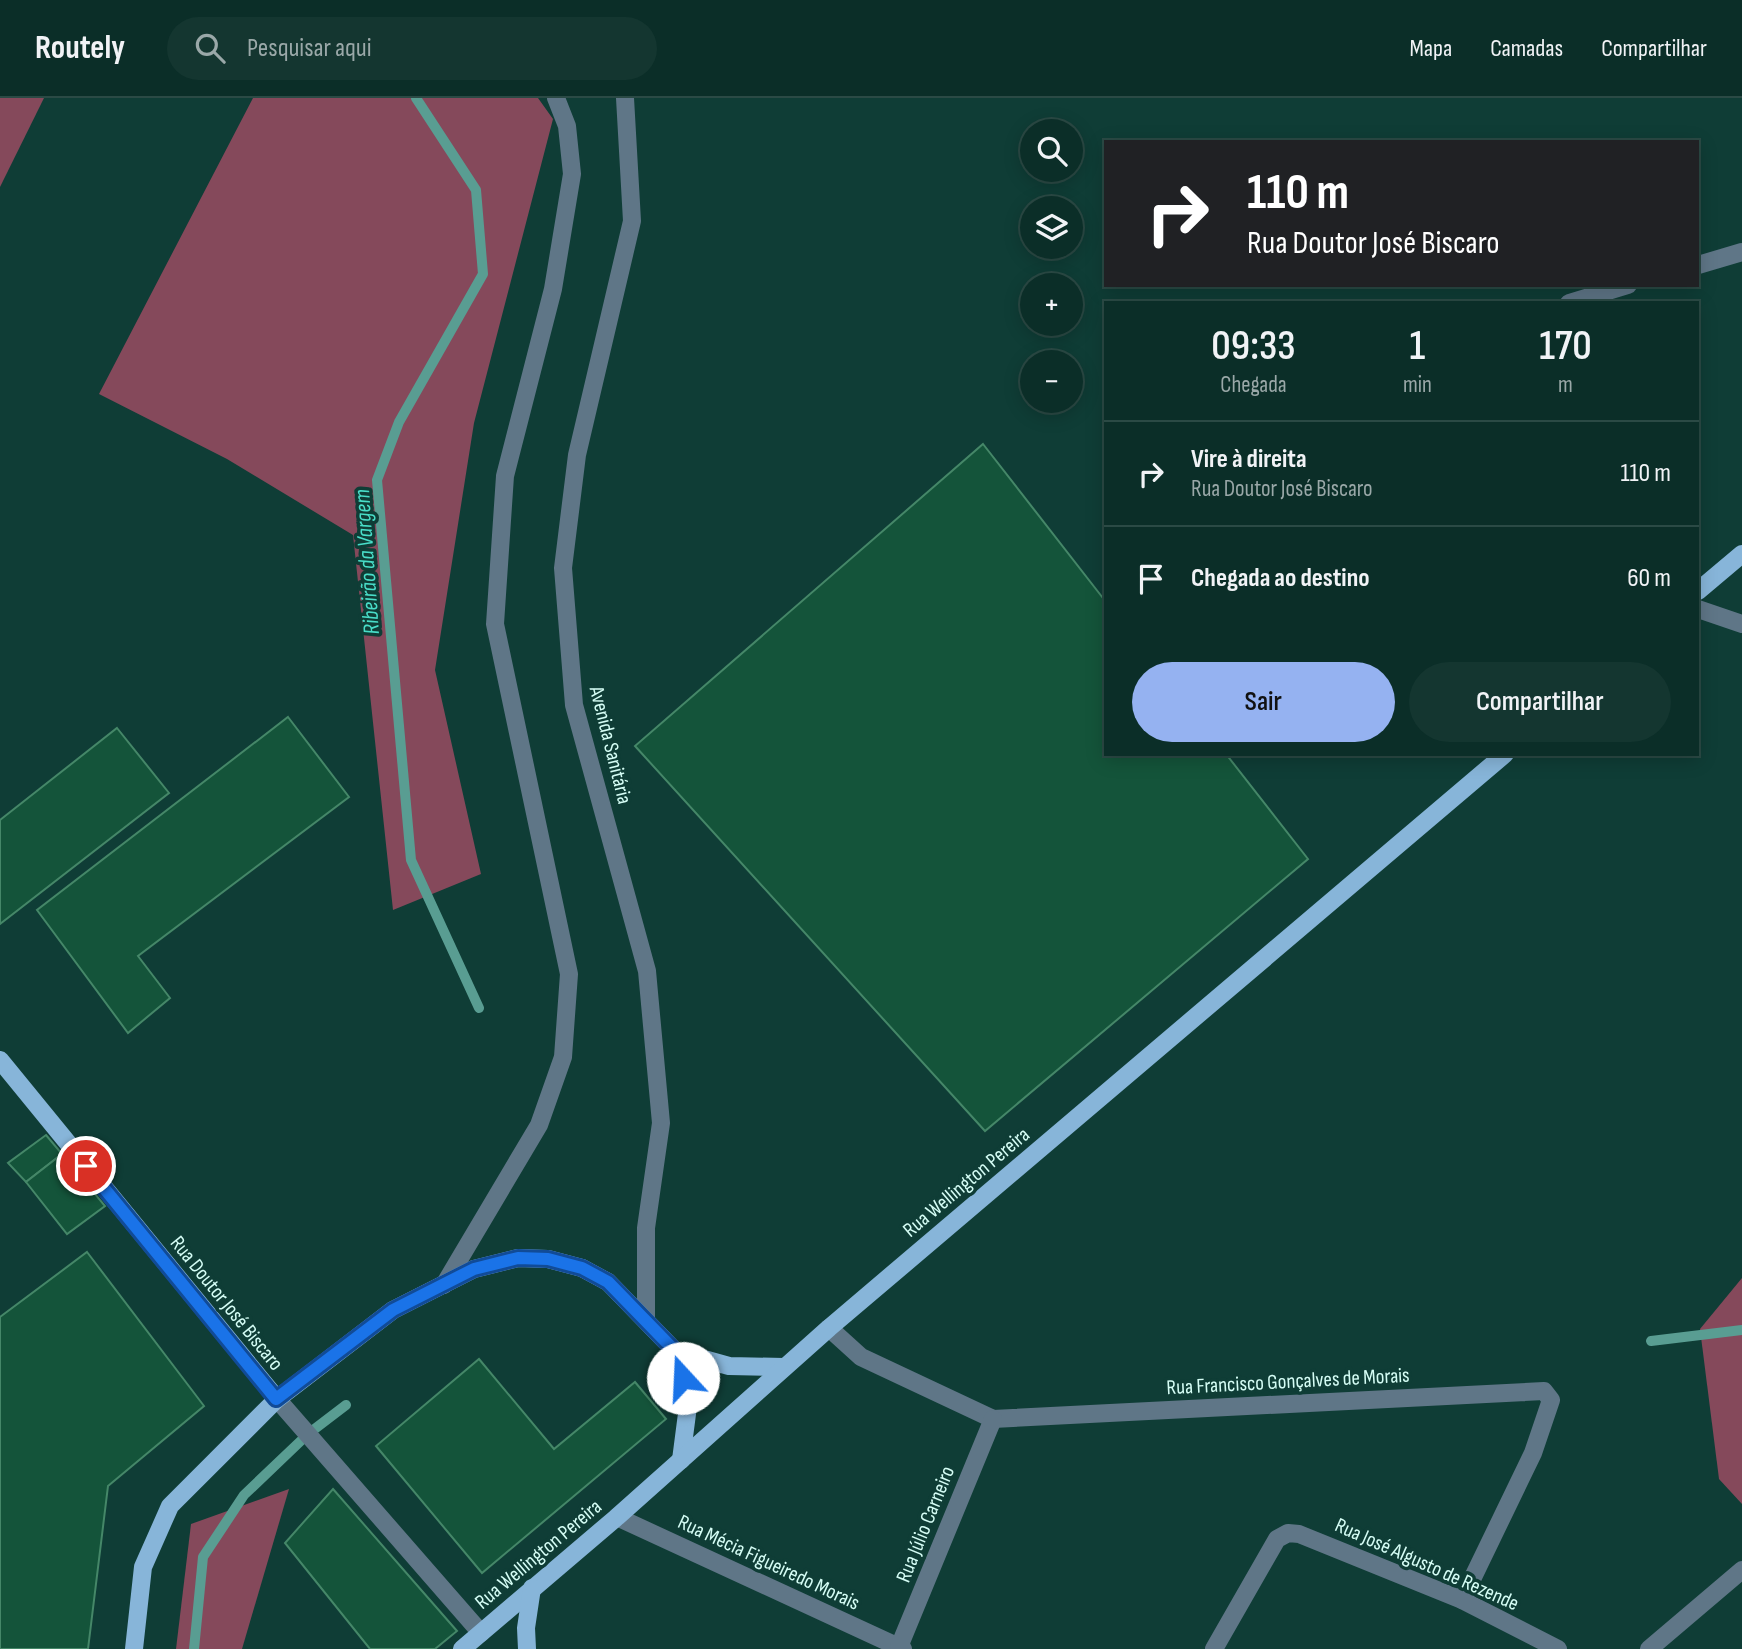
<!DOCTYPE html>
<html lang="pt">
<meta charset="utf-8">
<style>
body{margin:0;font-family:"Sofia Sans Condensed",sans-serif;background:#143630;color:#f1f3f6;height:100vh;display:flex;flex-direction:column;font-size:26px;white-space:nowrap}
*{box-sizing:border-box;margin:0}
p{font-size:23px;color:#9aa8a8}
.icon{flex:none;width:38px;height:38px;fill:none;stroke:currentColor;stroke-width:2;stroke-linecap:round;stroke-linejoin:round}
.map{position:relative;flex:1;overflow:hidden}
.details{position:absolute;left:1104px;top:203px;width:595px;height:455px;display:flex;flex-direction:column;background:#0b2e28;border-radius:0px;box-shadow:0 4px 18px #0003,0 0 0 2px #2b4a45}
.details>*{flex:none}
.banner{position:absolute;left:1104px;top:42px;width:595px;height:147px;border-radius:0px;box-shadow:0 4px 18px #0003,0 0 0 2px #2b4a45;background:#202124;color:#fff;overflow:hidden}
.buttons{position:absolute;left:1020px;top:21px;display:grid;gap:14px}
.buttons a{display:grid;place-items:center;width:63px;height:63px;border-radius:50%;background:#0b2e28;box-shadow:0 4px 18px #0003,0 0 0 2px #2b4a45;font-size:35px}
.pin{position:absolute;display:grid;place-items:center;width:60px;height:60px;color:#fff;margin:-30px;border:4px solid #fff;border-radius:50%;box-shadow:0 2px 7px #0007}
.me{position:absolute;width:77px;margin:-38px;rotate:340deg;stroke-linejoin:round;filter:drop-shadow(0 0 5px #0008)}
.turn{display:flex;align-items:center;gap:24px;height:147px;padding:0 28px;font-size:32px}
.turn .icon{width:91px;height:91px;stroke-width:2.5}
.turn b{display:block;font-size:49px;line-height:60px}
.eta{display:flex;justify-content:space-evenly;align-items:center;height:119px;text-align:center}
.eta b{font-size:42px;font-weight:600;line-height:49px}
.button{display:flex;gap:14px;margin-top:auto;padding:14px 28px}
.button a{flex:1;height:80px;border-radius:42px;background:#95b2f1;color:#111;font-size:28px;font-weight:600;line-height:80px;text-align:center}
.button a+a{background:#143630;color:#f1f3f6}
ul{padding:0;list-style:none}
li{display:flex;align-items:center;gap:21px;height:105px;padding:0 28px;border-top:2px solid #2b4a45}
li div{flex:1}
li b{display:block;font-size:26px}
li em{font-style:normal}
header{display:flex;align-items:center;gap:42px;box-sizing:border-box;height:98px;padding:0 35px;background:#0b2e28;border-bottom:2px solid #2b4a45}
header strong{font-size:33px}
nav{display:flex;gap:38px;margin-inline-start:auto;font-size:24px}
.search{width:490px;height:63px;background:#143630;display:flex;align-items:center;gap:18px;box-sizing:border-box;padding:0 24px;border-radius:38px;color:#9aa8a8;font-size:26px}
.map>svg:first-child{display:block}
</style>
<header>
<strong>Routely</strong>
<div class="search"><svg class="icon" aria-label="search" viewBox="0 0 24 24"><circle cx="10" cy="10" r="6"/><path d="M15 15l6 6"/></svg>Pesquisar aqui</div>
<nav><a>Mapa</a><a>Camadas</a><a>Compartilhar</a></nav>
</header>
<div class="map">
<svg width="1742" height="1551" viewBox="0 0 1742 1551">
<rect width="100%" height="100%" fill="#0f3d36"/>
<g fill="#85495b">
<path d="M0,0h44l-44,89z"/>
<path d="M253,0h285l15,21 -79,304 -39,247 46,204 -88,36 -40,-375 -126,-76 -128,-65z"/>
<path d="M1742,1180v226l-23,-25 -19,-150z"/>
<path d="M289,1391l-47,160h-66l15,-125z"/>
</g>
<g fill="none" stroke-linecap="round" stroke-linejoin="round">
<g stroke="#599d92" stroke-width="10">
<path d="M416,0l60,92 7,84 -84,148 -22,58 34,380 68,148"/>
<path d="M1651,1243l91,-11"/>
<path d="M194,1551l9,-92 41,-62 64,-61 38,-29"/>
</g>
</g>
<g fill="#14543a" stroke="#458768" stroke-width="2">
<path d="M983,346l123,158v152h120l82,105 -323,272 -350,-385z"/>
<path d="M288,619l61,80 -211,159 32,42 -42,35 -91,-123z"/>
<path d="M117,630l52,65 -169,131v-104z"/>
<path d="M46,1037l16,19 -36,28 -18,-19z"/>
<path d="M62,1056l43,52 -38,28 -41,-52z"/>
<path d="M87,1154l117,154 -96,80 -20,163h-88v-332z"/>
<path d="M479,1261l75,90 81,-67 31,37 -184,154 -106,-127z"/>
<path d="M333,1391l124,142 -22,18h-65l-85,-106z"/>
</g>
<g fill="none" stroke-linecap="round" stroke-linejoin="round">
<g stroke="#5f7687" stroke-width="18">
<path d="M625,0l7,123 -55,234 -14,113 11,137 73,266 14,152 -15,105v92"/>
<path d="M1698,167l44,-13"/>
<path d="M1569,205l59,-18"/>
<path d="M1698,511l44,15"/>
<path d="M444,1187l95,-160 24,-68 6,-83 -74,-350 10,-148 48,-187 19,-115 -5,-48 -11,-28"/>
<path d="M829,1230l32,29 132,62 551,-28 7,9 -18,53 -71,147"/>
<path d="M277,1301l204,234"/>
<path d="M617,1419l286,132"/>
<path d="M899,1549l94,-228"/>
<path d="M1214,1551l63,-110 11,-6 11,1 163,66 96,49"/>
<path d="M1649,1551l93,-79"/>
</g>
<g stroke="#87b5d9" stroke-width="18">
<path d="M1698,493l44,-37"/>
<path d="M0,962l277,339"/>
<path d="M675,1253l13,55 -7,54"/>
<path d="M134,1551l9,-82 27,-61 107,-107 116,-89 81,-41 44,-11 30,1 34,9 26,14 67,69 54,15 55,1"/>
<path d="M462,1551l155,-132 212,-189 676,-574"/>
<path d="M527,1551l-1,-21 6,-40"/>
</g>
</g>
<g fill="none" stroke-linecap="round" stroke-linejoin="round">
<g stroke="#114b97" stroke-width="18">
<path id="route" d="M86,1068l190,233 117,-89 81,-41 44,-11 30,1 34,9 26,14 67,69 8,27"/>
</g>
<use href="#route" stroke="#1a73e8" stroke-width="12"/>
</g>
<g text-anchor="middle" stroke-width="7" stroke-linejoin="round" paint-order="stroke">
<g font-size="21" fill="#d5fdf5" stroke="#0f3d36">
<text transform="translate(611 647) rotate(76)" y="7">Avenida Sanitária</text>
<text transform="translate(966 1084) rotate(-40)" y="7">Rua Wellington Pereira</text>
<text transform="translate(227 1205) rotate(51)" y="7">Rua Doutor José Biscaro</text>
<text transform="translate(1288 1283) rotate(-3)" y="7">Rua Francisco Gonçalves de Morais</text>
<text transform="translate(925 1426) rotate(-68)" y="7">Rua Júlio Carneiro</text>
<text transform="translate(538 1456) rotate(-40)" y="7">Rua Wellington Pereira</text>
<text transform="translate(769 1464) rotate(25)" y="7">Rua Mécia Figueiredo Morais</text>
<text transform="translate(1427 1466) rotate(24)" y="7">Rua José Algusto de Rezende</text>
</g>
<g font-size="23" font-style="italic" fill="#49ddc8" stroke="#0f3d36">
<text transform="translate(366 464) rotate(-94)" y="8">Ribeirão da Vargem</text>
</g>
</g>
</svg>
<div class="buttons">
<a><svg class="icon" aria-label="search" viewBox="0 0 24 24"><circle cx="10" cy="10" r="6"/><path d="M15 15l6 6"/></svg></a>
<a><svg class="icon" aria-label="layers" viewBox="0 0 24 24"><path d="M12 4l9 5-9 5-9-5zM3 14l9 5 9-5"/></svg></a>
<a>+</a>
<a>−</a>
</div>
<div class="pin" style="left:86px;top:1068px;background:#d93025"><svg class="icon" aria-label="arrive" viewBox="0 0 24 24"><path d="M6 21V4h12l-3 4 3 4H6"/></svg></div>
<svg class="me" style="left:683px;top:1280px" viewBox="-20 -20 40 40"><circle r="19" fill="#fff"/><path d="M0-13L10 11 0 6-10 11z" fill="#1a73e8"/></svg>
<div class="banner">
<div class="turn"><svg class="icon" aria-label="right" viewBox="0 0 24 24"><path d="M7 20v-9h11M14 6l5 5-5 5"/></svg><div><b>110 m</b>Rua Doutor José Biscaro</div></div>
</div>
<section class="details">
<div class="eta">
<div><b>09:33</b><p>Chegada</p></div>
<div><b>1</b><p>min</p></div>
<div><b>170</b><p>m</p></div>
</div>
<ul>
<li><svg class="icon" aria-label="right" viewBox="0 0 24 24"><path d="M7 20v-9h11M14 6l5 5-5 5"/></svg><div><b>Vire à direita</b><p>Rua Doutor José Biscaro</p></div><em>110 m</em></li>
<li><svg class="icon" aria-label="arrive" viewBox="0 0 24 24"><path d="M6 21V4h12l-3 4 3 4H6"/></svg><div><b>Chegada ao destino</b></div><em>60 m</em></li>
</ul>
<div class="button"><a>Sair</a><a>Compartilhar</a></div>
</section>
</div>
